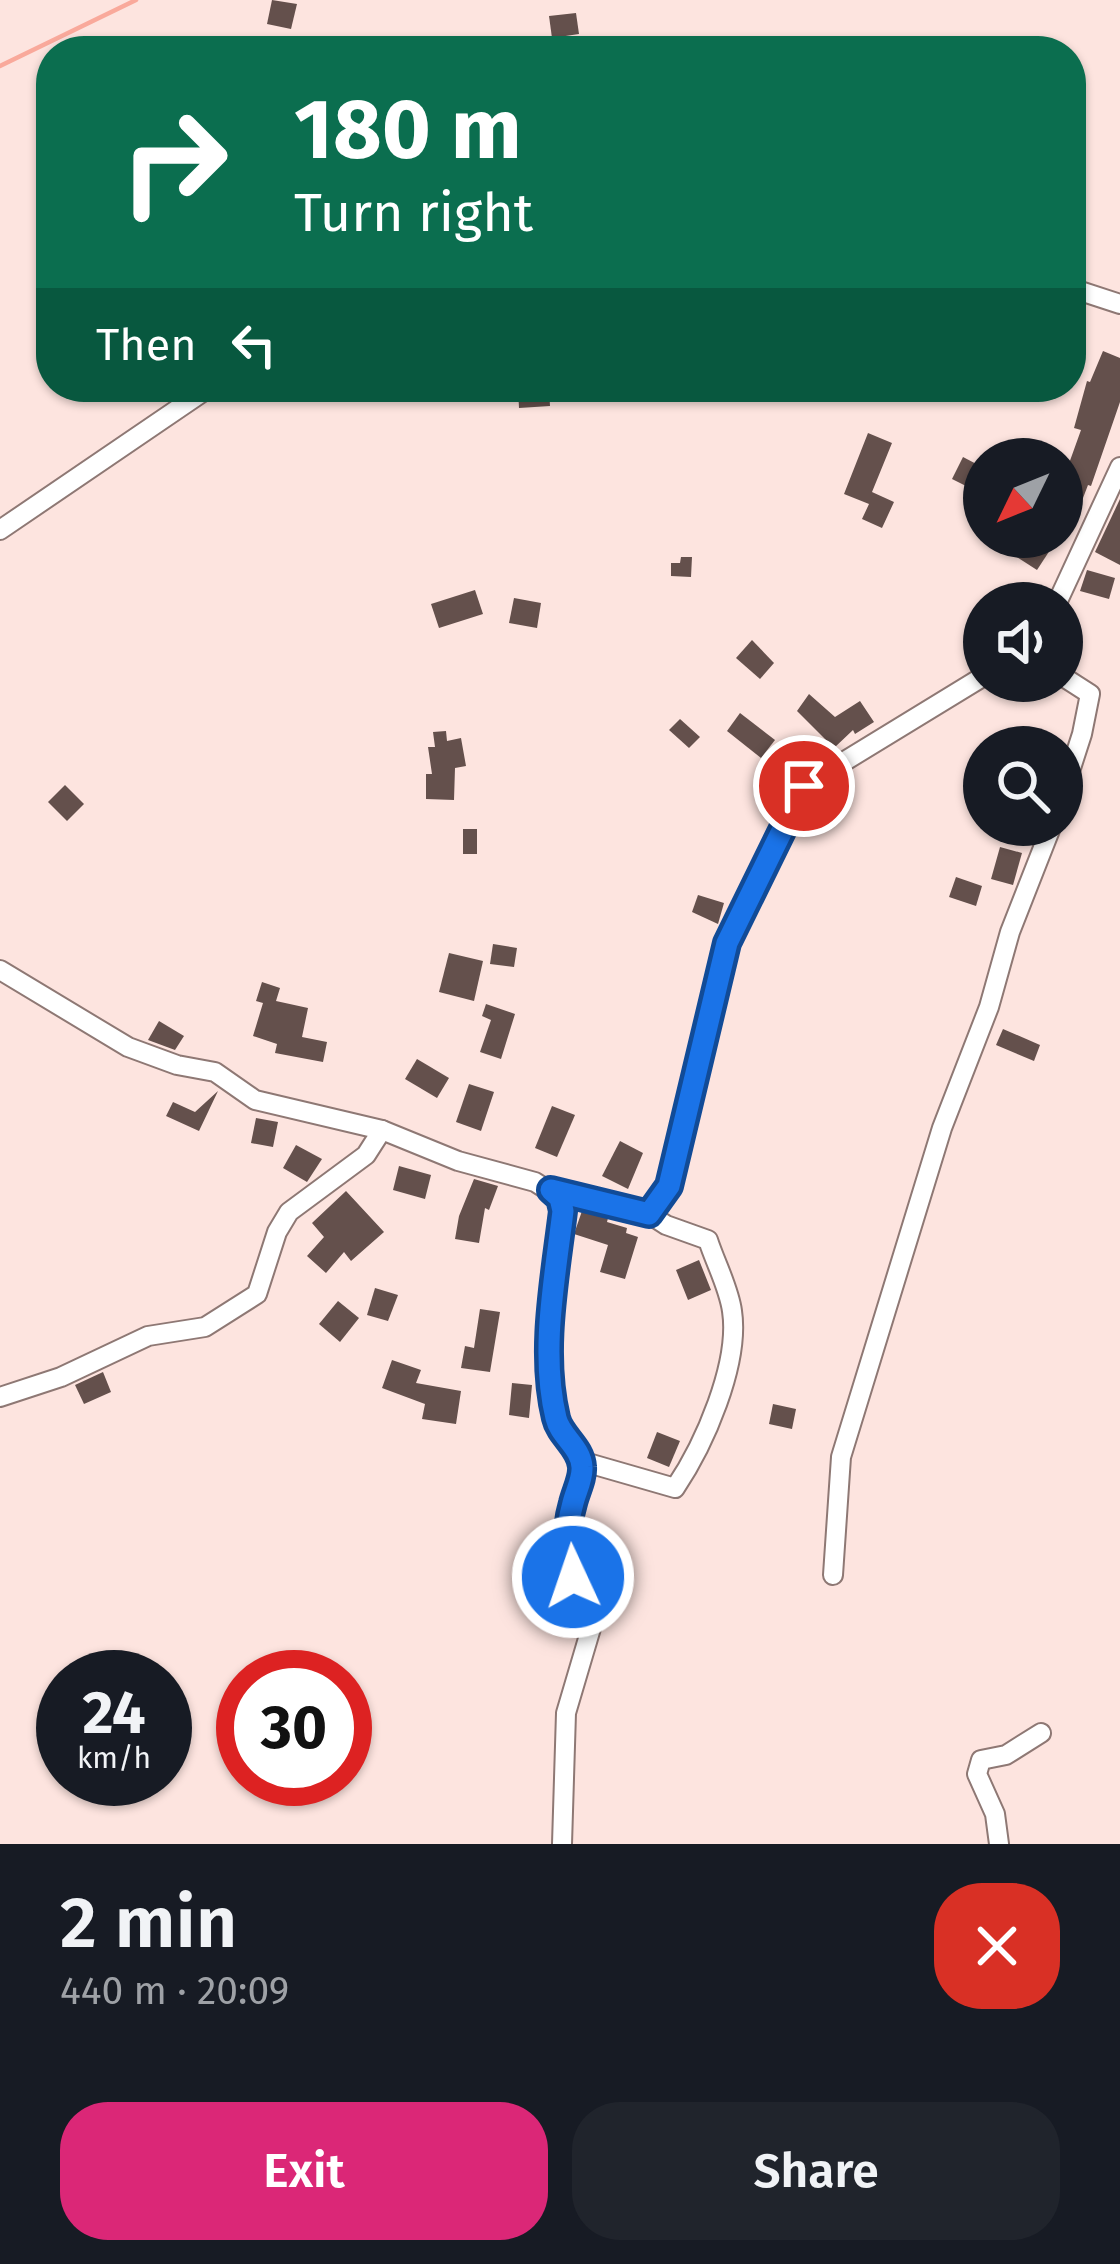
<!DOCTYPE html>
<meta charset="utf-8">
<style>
body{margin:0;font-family:"Fira Sans",sans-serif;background:#20242c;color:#f1f3f6;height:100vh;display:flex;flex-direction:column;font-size:45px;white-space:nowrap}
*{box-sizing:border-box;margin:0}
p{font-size:39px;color:#9ea1a6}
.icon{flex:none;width:66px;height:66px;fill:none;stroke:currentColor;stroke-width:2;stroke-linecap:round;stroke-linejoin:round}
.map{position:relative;height:1844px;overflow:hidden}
.drawer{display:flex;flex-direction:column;background:#171b24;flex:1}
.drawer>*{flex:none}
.banner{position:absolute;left:36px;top:36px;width:1050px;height:366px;border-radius:48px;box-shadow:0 3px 9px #0004;background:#0b6e4f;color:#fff;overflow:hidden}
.needle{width:78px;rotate:227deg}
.tools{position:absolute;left:963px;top:438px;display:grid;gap:24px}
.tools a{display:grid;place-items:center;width:120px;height:120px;border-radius:50%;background:#171b24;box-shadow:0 3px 9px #0004;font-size:60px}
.speed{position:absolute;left:36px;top:1650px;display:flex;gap:24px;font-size:60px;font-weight:700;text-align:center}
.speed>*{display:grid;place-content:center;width:156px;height:156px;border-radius:50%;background:#171b24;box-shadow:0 3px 9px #0004;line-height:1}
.speed small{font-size:30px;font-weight:400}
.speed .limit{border:18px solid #d22;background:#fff;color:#111}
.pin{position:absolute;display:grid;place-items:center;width:102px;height:102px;color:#fff;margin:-51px;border:6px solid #fff;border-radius:50%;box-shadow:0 3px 12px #0007}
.me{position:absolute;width:132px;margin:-66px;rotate:357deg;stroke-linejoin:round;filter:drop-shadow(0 0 9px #0008)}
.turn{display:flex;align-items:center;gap:42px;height:252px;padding:0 60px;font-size:54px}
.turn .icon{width:156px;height:156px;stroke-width:2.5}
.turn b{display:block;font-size:84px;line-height:102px}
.then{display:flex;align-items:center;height:114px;padding:0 60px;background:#0003;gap:24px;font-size:45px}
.round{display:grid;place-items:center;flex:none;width:126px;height:126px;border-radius:48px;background:#20242c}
.head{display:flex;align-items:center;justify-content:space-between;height:204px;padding:0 60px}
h1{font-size:72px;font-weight:600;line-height:90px}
.primary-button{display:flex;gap:24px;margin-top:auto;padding:24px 60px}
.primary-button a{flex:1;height:138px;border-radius:48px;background:#db2777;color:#fff;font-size:48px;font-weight:600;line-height:138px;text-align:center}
.primary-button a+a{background:#20242c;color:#f1f3f6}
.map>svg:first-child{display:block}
</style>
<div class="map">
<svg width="1120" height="1844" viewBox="0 0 1120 1844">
<rect width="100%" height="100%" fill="#fde4df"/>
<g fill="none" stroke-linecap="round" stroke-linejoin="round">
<path stroke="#f9a99b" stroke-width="4.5" d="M0,66l136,-66"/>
</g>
<g fill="#64504c">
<path d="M272,0l25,4 -6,25 -24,-5z"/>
<path d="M576,13l3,21 -27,4 -3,-22z"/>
<path d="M210,38l34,8v5h-37z"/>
<path d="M1103,351l17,7v44l-29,84 -3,-1 -5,13 -21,-8v-7l19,-53 -7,-2 13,-47 3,1z"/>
<path d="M518,387h31l1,19 -31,2z"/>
<path d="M868,433l24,10 -20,49 22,10 -12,26 -20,-9 7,-15 -25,-10z"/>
<path d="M963,457l21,11v27l-32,-16z"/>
<path d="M1120,499v66l-25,-13z"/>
<path d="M1006,537h30l16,10 -15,23 -37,-24z"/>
<path d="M681,557h11l-1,20 -20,-1v-13h9z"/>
<path d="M1087,570l28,8 -6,21 -29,-8z"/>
<path d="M475,590l8,24 -44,14 -8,-24z"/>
<path d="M514,598l27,5 -4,25 -28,-5z"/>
<path d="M752,640l22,23 -14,16 -24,-21z"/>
<path d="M809,694l26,23 25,-16 14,21 -19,12 -2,-4 -19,18 -37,-37z"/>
<path d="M740,713l35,27 -14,18 -34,-27z"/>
<path d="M680,719l20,18 -11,11 -20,-18z"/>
<path d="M446,731l1,10 14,-3 5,28 -11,2 -1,32 -28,-1v-25h6l-4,-27h7l-2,-15z"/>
<path d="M65,785l19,19 -17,17 -19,-19z"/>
<rect x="463" y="829" width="14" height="25"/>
<path d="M1000,847l22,6 -9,32 -22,-6z"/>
<path d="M956,877l26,9 -6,20 -27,-9z"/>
<path d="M698,895l26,8 -6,21 -26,-12z"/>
<path d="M493,944l24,4 -3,19 -24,-3z"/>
<path d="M449,953l34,8 -9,40 -35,-9z"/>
<path d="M262,982l18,6 -4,13 32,7 -6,29 25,5 -4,20 -48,-9 2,-9 -24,-8 10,-33 -7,-2z"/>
<path d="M486,1004l29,10 -14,45 -21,-7 11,-32 -9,-4z"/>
<path d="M159,1021l25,15 -9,14 -27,-10z"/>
<path d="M1003,1029l37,16 -6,16 -38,-16z"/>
<path d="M417,1059l32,19 -12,20 -32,-19z"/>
<path d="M469,1084l25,8 -13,39 -25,-9z"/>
<path d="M218,1091l-19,40 -33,-15 7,-14 22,10z"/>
<path d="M552,1106l23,9 -18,42 -22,-9z"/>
<path d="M256,1118l22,4 -5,25 -22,-4z"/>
<path d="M620,1141l23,12 -15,36 -26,-13z"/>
<path d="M296,1145l26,14 -15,23 -24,-14z"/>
<path d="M399,1166l32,9 -6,24 -32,-9z"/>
<path d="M474,1179l24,7 -9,24 -4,-2 -6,35 -24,-4 4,-23z"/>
<path d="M346,1191l38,41 -33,29 -7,-9 -18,21 -19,-17 17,-19 -12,-14z"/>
<path d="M582,1211l26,7 -1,4 20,6 -1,5 12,4 -13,42 -25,-7 8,-27 -34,-11z"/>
<path d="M699,1260l12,30 -23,10 -12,-30z"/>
<path d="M375,1288l23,7 -10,26 -21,-6z"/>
<path d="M338,1301l21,17 -19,24 -21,-18z"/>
<path d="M480,1309l20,3 -10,60 -29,-4 4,-22 9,2z"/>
<path d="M392,1360l29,10 -5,13 45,8 -5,33 -34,-5 3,-15 -43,-16z"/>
<path d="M103,1372l8,20 -27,12 -9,-19z"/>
<path d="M512,1383l20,2 -3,33 -20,-3z"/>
<path d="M773,1404l23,5 -4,20 -23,-5z"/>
<path d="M657,1432l23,9 -11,26 -22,-9z"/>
</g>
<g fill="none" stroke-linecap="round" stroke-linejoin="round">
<g stroke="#8e7874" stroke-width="22">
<g id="minor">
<path d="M1071,288l49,16"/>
<path d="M0,530l210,-143"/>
<path d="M1057,603l63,-136"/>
<path d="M1062,676l28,18 -8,40 -20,62"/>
<path d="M0,970l128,77 49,18 38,7 40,28 127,30 76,31 77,21 25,16 3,13 -13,131 7,81 21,29 5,18 -12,40 -2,53 23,62 -26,88 -4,131"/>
<path d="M553,1190l96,24 20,-28 58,-243 77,-157 180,-110"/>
<path d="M0,1397l61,-20 87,-41 57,-9 52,-33 20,-62 12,-20 77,-57 16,-25"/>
<path d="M581,1461l94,27c29,-43 65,-124 57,-177 -3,-23 -17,-49 -24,-71l-42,-15 -17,-11"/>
<path d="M833,1575l8,-118 101,-329 47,-121 21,-75 42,-107"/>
<path d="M999,1844l-4,-30 -18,-40 4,-14 25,-5 35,-22"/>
</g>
</g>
<use href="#minor" stroke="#fff" stroke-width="18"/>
</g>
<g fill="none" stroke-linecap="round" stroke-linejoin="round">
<g stroke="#114b97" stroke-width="30">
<path id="route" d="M573,1577c-7,-24 -7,-50 0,-74 3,-12 10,-25 9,-36 -1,-20 -22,-31 -26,-49 -16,-66 -1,-140 7,-207l-3,-13 -9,-8 98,24 20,-28 58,-243 77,-157"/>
</g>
<use href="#route" stroke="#1a73e8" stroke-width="21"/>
</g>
</svg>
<div class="tools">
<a><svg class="needle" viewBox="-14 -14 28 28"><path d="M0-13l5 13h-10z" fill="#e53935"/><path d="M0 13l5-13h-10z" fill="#9ea1a6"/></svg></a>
<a><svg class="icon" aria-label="sound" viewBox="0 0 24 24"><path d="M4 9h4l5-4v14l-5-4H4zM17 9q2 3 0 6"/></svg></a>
<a><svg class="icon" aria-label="search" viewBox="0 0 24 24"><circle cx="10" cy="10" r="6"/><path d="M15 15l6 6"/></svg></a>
</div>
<div class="speed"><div>24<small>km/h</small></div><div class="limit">30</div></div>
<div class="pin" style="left:804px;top:786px;background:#d93025"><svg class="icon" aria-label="arrive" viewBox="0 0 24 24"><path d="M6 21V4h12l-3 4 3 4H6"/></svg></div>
<svg class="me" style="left:573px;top:1577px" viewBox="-20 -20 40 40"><circle r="17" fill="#1a73e8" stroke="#fff" stroke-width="3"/><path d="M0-11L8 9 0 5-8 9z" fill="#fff"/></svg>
<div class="banner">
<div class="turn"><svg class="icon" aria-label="right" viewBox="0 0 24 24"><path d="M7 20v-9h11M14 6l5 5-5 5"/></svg><div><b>180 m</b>Turn right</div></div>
<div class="then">Then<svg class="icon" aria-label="left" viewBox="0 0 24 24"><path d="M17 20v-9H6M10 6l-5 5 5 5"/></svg></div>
</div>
</div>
<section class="drawer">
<div class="head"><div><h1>2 min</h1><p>440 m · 20:09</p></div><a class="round" style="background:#d93025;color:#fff"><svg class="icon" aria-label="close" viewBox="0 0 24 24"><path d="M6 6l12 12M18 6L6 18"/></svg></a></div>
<div class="primary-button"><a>Exit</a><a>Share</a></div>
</section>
